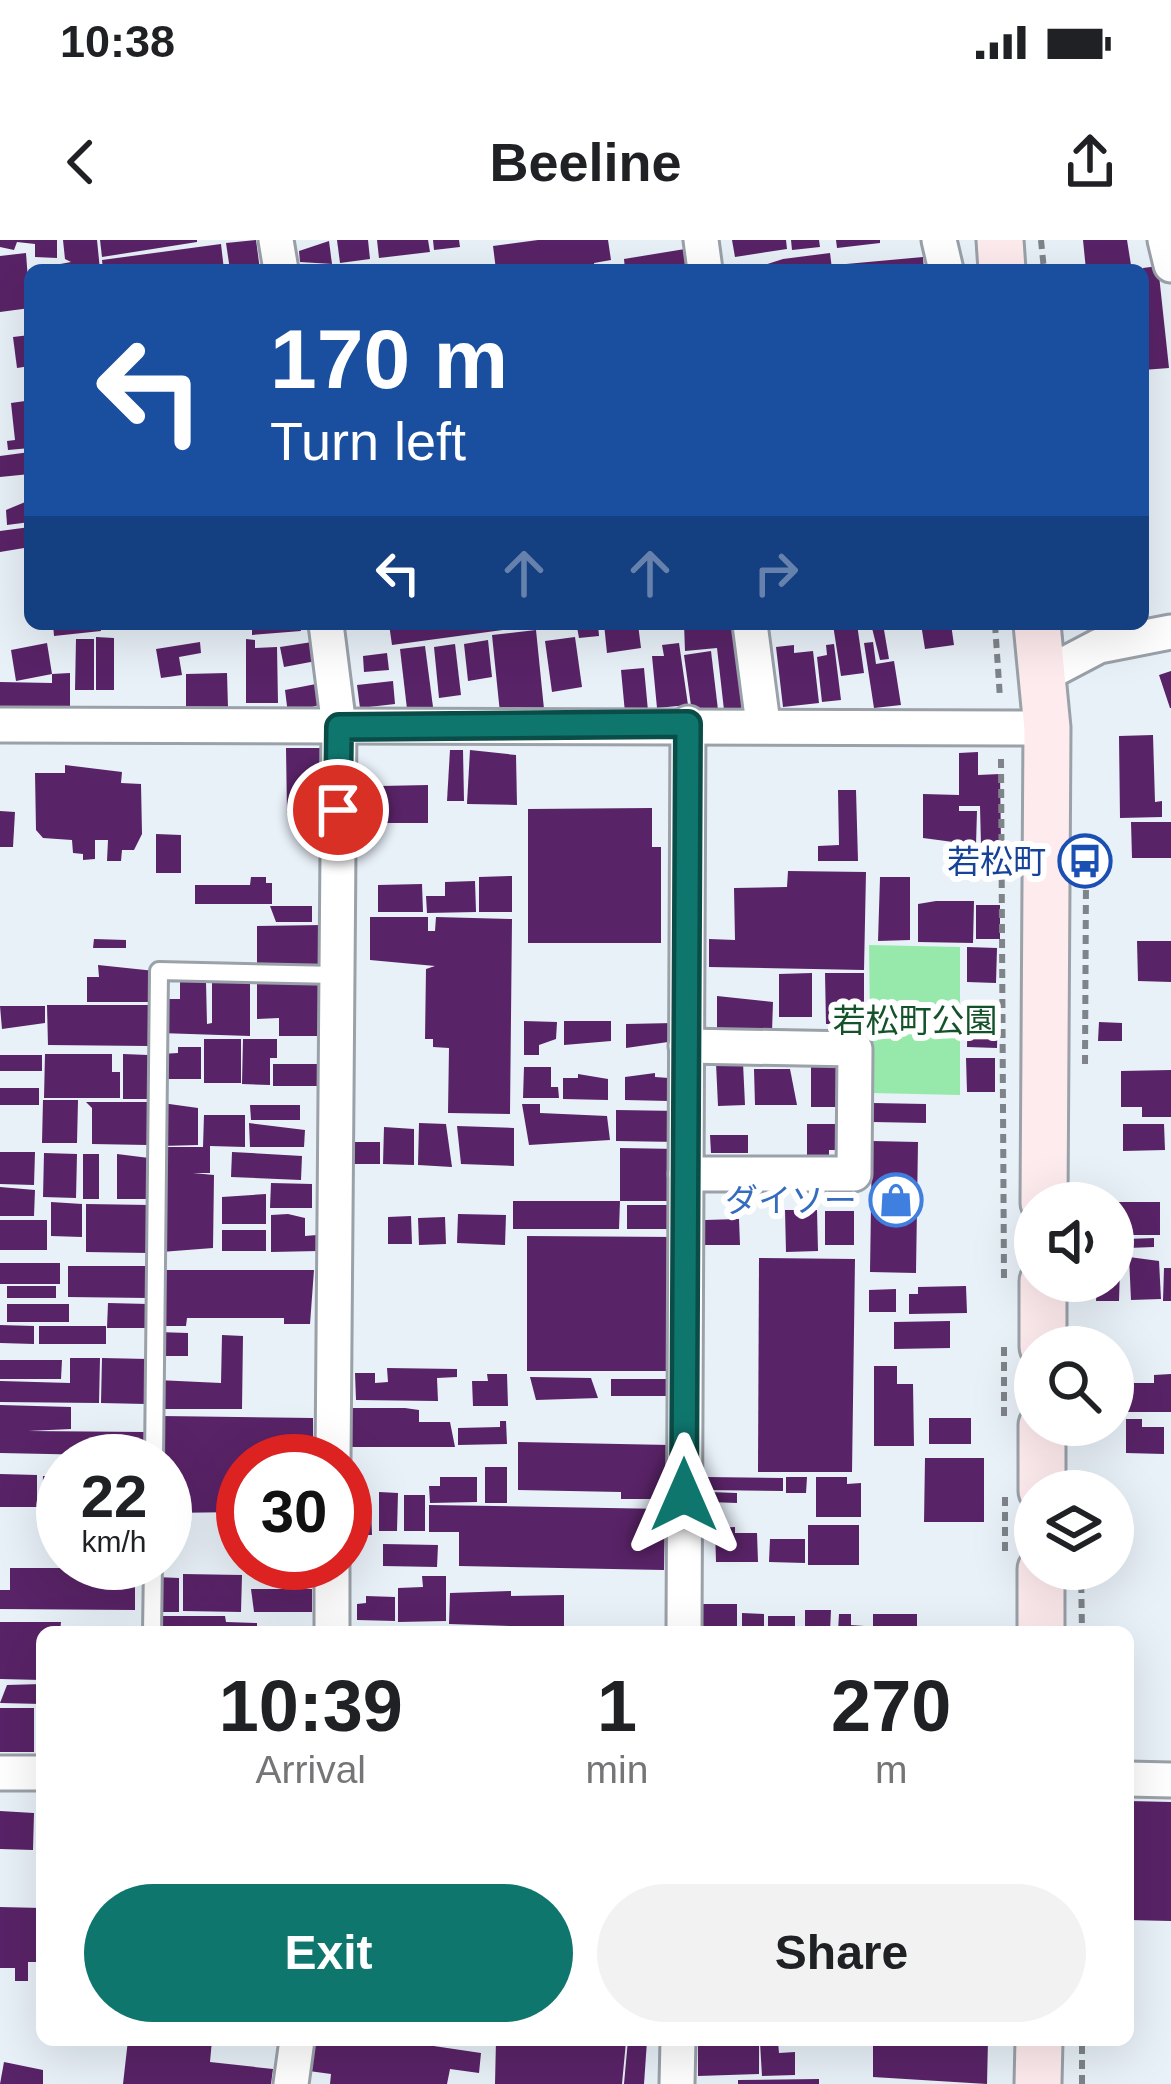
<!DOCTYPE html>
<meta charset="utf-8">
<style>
body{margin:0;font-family:Helvetica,"Noto Sans JP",sans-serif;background:#f2f2f2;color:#202124;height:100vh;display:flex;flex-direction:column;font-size:45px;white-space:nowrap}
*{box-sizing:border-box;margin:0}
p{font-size:39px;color:#757577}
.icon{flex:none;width:66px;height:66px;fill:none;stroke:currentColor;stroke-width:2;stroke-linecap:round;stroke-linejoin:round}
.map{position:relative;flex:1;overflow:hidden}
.side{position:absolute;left:36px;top:1386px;width:1098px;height:420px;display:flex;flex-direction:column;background:#fff;border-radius:18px;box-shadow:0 12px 48px #0002}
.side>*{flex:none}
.banner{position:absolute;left:24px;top:24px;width:1125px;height:366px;border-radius:18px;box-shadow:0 12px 48px #0002;background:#1a4fa0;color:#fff;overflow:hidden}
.fabs{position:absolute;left:1014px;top:942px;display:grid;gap:24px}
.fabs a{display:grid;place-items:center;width:120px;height:120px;border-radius:50%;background:#fff;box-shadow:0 12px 48px #0002;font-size:60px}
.speed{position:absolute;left:36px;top:1194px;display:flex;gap:24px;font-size:60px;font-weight:700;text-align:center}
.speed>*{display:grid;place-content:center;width:156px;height:156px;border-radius:50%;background:#fff;box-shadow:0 12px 48px #0002;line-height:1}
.speed small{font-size:30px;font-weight:400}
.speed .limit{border:18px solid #d22;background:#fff;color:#111}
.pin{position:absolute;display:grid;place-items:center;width:102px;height:102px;color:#fff;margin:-51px;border:6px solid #fff;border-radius:50%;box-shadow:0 3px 12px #0007}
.me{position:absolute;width:132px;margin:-66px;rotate:0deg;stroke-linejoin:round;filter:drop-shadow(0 0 9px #0008)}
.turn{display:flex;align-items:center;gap:42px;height:252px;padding:0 48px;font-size:54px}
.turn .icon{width:156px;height:156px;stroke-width:2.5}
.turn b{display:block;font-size:84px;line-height:102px}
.lanes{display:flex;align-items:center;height:114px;padding:0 48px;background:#0003;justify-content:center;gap:60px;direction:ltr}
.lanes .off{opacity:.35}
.eta{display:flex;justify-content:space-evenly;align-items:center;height:204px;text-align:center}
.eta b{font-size:72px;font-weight:800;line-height:84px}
.button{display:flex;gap:24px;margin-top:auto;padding:24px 48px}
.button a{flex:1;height:138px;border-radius:72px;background:#0f766e;color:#fff;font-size:48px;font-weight:800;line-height:138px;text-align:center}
.button a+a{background:#f2f2f2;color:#202124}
.status{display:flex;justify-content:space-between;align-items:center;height:84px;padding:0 60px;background:#fff;direction:ltr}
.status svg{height:33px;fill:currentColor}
header{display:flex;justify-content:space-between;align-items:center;height:156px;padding:0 48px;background:#fff;font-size:54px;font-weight:800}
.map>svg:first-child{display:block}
</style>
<div class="status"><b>10:38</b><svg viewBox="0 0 49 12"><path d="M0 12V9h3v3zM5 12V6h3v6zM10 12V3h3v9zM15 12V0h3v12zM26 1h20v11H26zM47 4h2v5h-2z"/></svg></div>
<header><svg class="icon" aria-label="back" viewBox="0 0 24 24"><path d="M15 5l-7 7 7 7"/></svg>Beeline<svg class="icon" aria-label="share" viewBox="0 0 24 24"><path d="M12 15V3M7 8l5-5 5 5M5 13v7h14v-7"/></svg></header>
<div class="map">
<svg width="1171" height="1844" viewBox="0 0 1171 1844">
<rect width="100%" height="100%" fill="#e8f0f8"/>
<path fill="#96e9aa" d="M869,705l91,2v148l-89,-2z"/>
<g fill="#592367">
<path d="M0,0h57v18l-22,-1v-13l-18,-2 -3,8 -14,-3z"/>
<path d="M63,0h34l3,30h-72l43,-8 -6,-3z"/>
<path d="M100,0h97v2l-95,15z"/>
<path d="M256,0l4,30h-30l-4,-27z"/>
<path d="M337,0h31l2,19 -30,4z"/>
<path d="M377,0h51l2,12 -51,6z"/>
<path d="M433,0h26l1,7 -26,3z"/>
<path d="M538,0h70l3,20 -17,3 1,7h-99l-3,-24z"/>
<path d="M732,0h54l1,9 -52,8z"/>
<path d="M791,0h28l1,7 -28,3z"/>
<path d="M836,0h44v3l-43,5z"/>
<path d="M1083,0h44l4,25 -45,5z"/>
<path d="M329,1l3,23 -32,-2 -1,-11z"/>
<path d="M221,4l3,26h-121l-1,-10z"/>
<path d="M685,9l2,21h-62l-1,-11z"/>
<path d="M26,13l4,55 -30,4v-56z"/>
<path d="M830,13l2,16 -83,1 34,-11z"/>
<path d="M923,17l1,13h-88l-1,-5z"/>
<path d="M1158,26l11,102 -26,2 4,-48 -4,-54z"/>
<path d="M30,95v31l-13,2 -4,-31z"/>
<path d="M25,155h5v53l-22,2 -1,-9 8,-1 -4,-37 14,-2z"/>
<path d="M30,212v22l-30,3v-21z"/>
<path d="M30,260v22l-23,3 -1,-15z"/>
<path d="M30,287v20l-30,5v-21z"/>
<path d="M53,384h47l1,7 -47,5z"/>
<path d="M252,384h48l1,7 -49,4z"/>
<path d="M389,384h136v3l-133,18z"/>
<path d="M559,384h39l1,12 -20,2 -2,-11 -17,3z"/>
<path d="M604,384h34l3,24 -34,5z"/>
<path d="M684,384l56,5 8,78 -24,3 -7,-62 -32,3z"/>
<path d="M857,384l7,49 -23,3 -8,-51z"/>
<path d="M871,384h12l6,35 -9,1z"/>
<path d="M921,384h30l3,21 -29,4z"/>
<path d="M536,390l8,79 -44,4 -8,-78z"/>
<path d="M96,397l18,1v52h-18z"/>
<path d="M575,397l7,50 -30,5 -7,-51z"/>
<path d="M76,399h18v51h-19z"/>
<path d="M246,399l9,1v8l22,-1 1,56h-32z"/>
<path d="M488,400l4,37 -24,4 -4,-37z"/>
<path d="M200,402l1,11 -22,4 3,18 -21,3 -5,-29z"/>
<path d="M312,402l4,19 -32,6 -4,-20z"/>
<path d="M873,402l3,22 18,-3 7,44 -27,3 -10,-65z"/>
<path d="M47,403l5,31 18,-1v37h-70v-28l52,1v-9l-36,7 -5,-31z"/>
<path d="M679,403l9,62 -31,3 -5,-52h12l-2,-11z"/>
<path d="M455,404l6,51 -22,3 -5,-51z"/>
<path d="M834,404l7,56 -19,2 -5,-45 10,-2 -1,-10z"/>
<path d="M794,405v8l19,-2 6,52 -36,4 -7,-60z"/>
<path d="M425,406l8,61 -26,2 -7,-60z"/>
<path d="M711,411l7,59 -26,3 -8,-58z"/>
<path d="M387,413l2,17 -25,2 -1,-16z"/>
<path d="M644,428l4,43 -23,2 -4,-43z"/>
<path d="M1171,431v37h-1l-11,-33z"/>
<path d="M227,433l1,35h-42v-34z"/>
<path d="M393,441l2,23 -35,4 -3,-23z"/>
<path d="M316,444l3,21 -31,9 -3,-24z"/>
<path d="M1153,495l2,67 7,-1v16l-42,1 -1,-82z"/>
<path d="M286,508h36l1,49 -12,1 1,14 -25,1z"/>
<path d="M450,510h13l1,51h-17z"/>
<path d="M470,510l46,5 1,50 -50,-1z"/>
<path d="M978,512v23l22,-1 1,71h-20l-1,-39h-21v5h18l-1,34 -53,-7v-44l36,1v-42z"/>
<path d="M65,525l57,7 -1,11 20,1 1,50 -8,16h-12l-1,11h-14l1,-21h-13v19l-12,1v-6l-10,-1 -1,-13 -29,-2 -7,-8 -1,-57h30z"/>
<path d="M428,545v38h-47v-37z"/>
<path d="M838,550h18l2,71h-40v-15l21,-1z"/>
<path d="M652,568v39h9v96h-133v-134z"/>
<path d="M0,571l15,1 -2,35h-13z"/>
<path d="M1131,582h40v36h-39z"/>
<path d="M156,594l25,1v38h-25z"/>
<path d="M788,631l78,1 -2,98 -155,-3v-28l26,1 -1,-52 53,-1z"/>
<path d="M512,636v36h-33v-35z"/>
<path d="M251,637h15v6h6v21h-77v-19h55z"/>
<path d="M880,637h30v63l-32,1z"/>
<path d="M475,641l1,31 -49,1 -1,-17h19v-14z"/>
<path d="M422,644l1,28h-45v-27z"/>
<path d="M936,661h38l-1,42 -55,-1v-38z"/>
<rect x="976" y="665" width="24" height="34"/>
<path d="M270,666h42v16h-36z"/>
<path d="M370,677h58v14h7l1,-14 76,2 -2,195 -62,-1 1,-65 -16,-1v-8h-8l1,-70 9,-3 -65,-6z"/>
<path d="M322,685l-1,44h-64v-43z"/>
<path d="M94,699l32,1v8h-33z"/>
<path d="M1137,701h34v41l-33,-1z"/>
<path d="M967,707l30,1 -1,35 -29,-1z"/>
<path d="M98,725l57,6v31h-68v-25h12z"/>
<path d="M812,733v44h-33v-43z"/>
<path d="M825,733h39v51h-38z"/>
<path d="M180,741l26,1 1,42 5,-1v-42h38v55l-90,-3 3,-34h17z"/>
<path d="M257,743l64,1v52h-42v-18l-22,1z"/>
<path d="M717,756l56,6 -1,30h-55z"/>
<path d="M968,764h30l-1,44 -30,-1z"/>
<path d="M47,765h101v41l-100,-1z"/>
<path d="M0,766h45v17l-43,6z"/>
<path d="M524,781l33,1 -1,17 -17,6v10h-15z"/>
<path d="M564,781h47v20l-47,4z"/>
<path d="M1099,782l23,1v18h-24z"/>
<path d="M674,783l1,18 -49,7v-24z"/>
<rect x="204" y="799" width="37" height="44"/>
<path d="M243,799h34v19h-7v27l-28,-1z"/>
<path d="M178,807h23v32h-39l-1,-25 17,-1z"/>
<path d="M45,814h67v18h8v26h-76z"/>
<path d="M123,814l25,1v44h-25z"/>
<rect x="0" y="815" width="42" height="16"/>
<path d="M966,818h29v34h-28z"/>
<path d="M716,823h27l2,42 -27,1z"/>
<path d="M273,824h48l1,22h-49z"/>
<path d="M811,824h25v13h7v30h-32z"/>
<path d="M524,827h27v20h7l1,11h-36z"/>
<path d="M754,829h36l7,36h-42z"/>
<path d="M1171,830v47h-29v-10h-21v-36z"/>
<path d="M655,833v4l14,1v23l-44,-1v-23z"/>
<path d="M578,834l30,5v21l-45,-1v-21h15z"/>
<rect x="0" y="848" width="39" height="17"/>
<path d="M43,860h35l-1,43h-35z"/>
<path d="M86,862h62v43l-56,-1v-36z"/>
<path d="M162,863l36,5v37l-36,1z"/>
<path d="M873,863l53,1v19l-53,-1z"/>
<path d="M522,864h18v9l67,3 3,24 -81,5z"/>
<path d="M250,865h50v15h-49z"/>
<path d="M616,870l63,1v31l-63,-1z"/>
<path d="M204,875h41v32l-35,-1v27h-17l21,2 -1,73 -52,4 -1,-95h6v-10h37z"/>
<path d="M249,883l56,7 -1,17h-54z"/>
<path d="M419,883l27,1 6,43 -34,-2z"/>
<path d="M807,884h32l-1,26h-9v15l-22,-1z"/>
<path d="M1123,884h41l1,26 -42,1z"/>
<path d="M457,886l57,2v38l-53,-2z"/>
<path d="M384,887l30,2v36l-31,-1z"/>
<path d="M710,895h38v18h-37z"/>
<path d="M872,901l46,1 -2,131 -46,-1z"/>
<rect x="353" y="902" width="27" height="22"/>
<path d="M620,908l58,1 -1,52h-57z"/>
<path d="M0,912h35l-1,33 -34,-1z"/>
<path d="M232,912l70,4 -1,24 -70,-3z"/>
<path d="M44,913l33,1 -1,44 -33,-1z"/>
<rect x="83" y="914" width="16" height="45"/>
<path d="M117,914l32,4v41h-32z"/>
<path d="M271,943l41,1v24h-42z"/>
<path d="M0,947l35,3 -1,26h-34z"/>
<path d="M266,954v30h-44v-27z"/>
<path d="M513,961h107l-1,28h-106z"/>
<path d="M51,962l31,2v33l-31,-1z"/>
<path d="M1160,962v33h-47v-33z"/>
<path d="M86,964l64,1 -1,48 -63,-1z"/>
<rect x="627" y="965" width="45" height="24"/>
<path d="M785,970h32l1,41 -32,1z"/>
<rect x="825" y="971" width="29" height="34"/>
<path d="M288,974l17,4v18l12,-1 1,16 -47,1v-37z"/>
<path d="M458,974l48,1 -1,30 -48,-2z"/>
<path d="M411,976l1,28h-24v-27z"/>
<path d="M445,977l1,27 -27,1 -1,-27z"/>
<path d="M739,979l1,26h-35v-25z"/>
<rect x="0" y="980" width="47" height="30"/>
<rect x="222" y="990" width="44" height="21"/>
<path d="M527,996l149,1 -1,134h-148z"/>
<path d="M1154,998v9l-26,1 -1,-9z"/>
<path d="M1129,1017l30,4 2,38 -30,1z"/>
<path d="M759,1018l96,1 -3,213h-94z"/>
<rect x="0" y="1023" width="60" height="21"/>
<path d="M68,1026h80v32l-80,-1z"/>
<path d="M1113,1028h7l-1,33h-23l1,-20h16z"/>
<path d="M1164,1028h7v33h-8z"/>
<path d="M165,1030h149l-4,54h-26v-6h-97l-1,8h-21z"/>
<rect x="7" y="1046" width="49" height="12"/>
<path d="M966,1046l1,27 -58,1v-20h9v-7z"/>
<path d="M896,1049v23h-27v-22z"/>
<path d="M108,1063l40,1v24h-41z"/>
<rect x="7" y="1064" width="62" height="18"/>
<path d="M950,1081v27l-56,1v-27z"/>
<path d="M0,1085l34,1v18l-34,-1z"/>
<rect x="39" y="1086" width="67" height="18"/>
<path d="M157,1092l31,1v23h-30z"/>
<path d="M222,1095l21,1 -1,73h-85v-29l64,3z"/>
<path d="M70,1118h30l-1,45 -99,-1v-21l70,2z"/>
<path d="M102,1118l46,1 -2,45 -45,-1z"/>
<path d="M0,1120h62l-1,19h-61z"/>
<path d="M874,1126h23v18h16l1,62h-40z"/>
<path d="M387,1128l70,1v8l-20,1 1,23 -82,-1 -1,-27h20v10l13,-1z"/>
<path d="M487,1134h20l1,32h-35l-1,-25h16z"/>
<path d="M1171,1134v38h-50v-29h33v-8z"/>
<path d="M530,1137l61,1 7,20 -62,2z"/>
<rect x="611" y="1139" width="60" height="17"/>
<path d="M0,1165l71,2v22l-43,2 117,1v24l-145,-3z"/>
<path d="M351,1168h54l14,2v12h31l5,25h-105z"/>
<path d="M162,1176l151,2v43h-70v51l-78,1z"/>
<rect x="929" y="1178" width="42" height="26"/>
<path d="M1126,1179h16v8h22v27l-38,-1z"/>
<path d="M500,1181h6l1,23 -49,1v-17l42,-1z"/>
<path d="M518,1202l152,3v47h-11v7h-38v-7l-103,-2z"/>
<path d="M925,1218h59v64h-60z"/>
<rect x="485" y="1227" width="22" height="36"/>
<path d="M0,1234l37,1v32h-37z"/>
<path d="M43,1236h20v30l-21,-1z"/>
<path d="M440,1237h37v25l-47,1 -1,-17h11z"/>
<path d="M706,1237l77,1v13l-77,-1z"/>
<path d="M786,1237h21l-1,16h-20z"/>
<path d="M816,1237h31v7l14,-1v34h-45z"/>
<path d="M379,1252l19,1 -1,38h-18z"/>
<path d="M709,1252l28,1v10l-28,-1z"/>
<rect x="404" y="1255" width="21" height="36"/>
<path d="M371,1264l1,31h-22l-1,-30z"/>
<path d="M429,1265l236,4 -1,61 -205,-4v-34h-30z"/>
<rect x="808" y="1285" width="51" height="40"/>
<path d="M735,1287v6h22l1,29h-42l-1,-34z"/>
<path d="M770,1299h35v24l-36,-1z"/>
<path d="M383,1304l55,1 -1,22 -54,-1z"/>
<path d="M10,1328h125v42l-135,-1v-19h10z"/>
<path d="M183,1334l59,1 -1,37 -58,-1z"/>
<path d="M422,1336h24v45l-48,1v-34l25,-1z"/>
<path d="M156,1337l23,1v34h-23z"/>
<path d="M251,1349h61v23h-58z"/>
<path d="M511,1351v5l53,-1v33l-115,-4 1,-31z"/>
<path d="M366,1356l29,1v24l-38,-1v-16l9,-1z"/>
<rect x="701" y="1364" width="36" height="28"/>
<path d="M805,1370h26l-1,22h-30l5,-5z"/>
<path d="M742,1373l22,1v18h-22z"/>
<path d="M839,1374h12v11l13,1v6h-26z"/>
<rect x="873" y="1374" width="44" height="18"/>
<path d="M155,1376h70l1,6 31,1v9h-96z"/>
<rect x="768" y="1376" width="27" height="16"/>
<path d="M0,1382h61l-1,10h-18v48l-42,-1z"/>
<path d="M42,1444v20l-42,-1 7,-18z"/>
<rect x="0" y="1468" width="34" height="44"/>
<rect x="36" y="1468" width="6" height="45"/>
<path d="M1128,1561l43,1v119l-43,-1z"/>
<path d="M0,1571l34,2 -1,37 -33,-1z"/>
<path d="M0,1667l42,1v54h-14v19h-13v-13h-15z"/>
<path d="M128,1800h84l-2,22 63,7 -2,15h-148z"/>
<path d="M313,1800h80l88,13 -2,20 -29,-4 -3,15h-117l1,-10 -22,-3z"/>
<path d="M496,1800l130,1 -4,43h-127z"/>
<path d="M628,1800l19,1 -3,43h-20z"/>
<path d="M873,1800h115l-1,44 -114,-7z"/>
<path d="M760,1802h18l1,11 16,-1v23l-33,1z"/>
<path d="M698,1803l61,2v29l-61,2z"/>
<path d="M4,1822l39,8v14h-43z"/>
<path d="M819,1839v5h-81v-4z"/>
</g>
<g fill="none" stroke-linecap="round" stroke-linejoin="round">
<g stroke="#9aa1a9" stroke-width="22">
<g id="lane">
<path d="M154,1221l5,-490 178,4"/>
<path d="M152,1392l1,-69"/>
</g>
</g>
<g stroke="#9aa1a9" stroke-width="39">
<g id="street">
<path d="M276,0l5,30"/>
<path d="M701,0l4,30"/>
<path d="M939,0l7,30"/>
<path d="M1165,0l6,25"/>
<path d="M326,384l13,103 -6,734"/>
<path d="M750,384l13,100"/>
<path d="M1042,436l57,-30 72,-14"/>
<path d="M0,485l1047,3"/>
<path d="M686,934h168l1,-125 -169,-3"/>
<path d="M332,1392v-69"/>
<path d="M684,1392l4,-909"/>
<path d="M0,1533h42"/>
<path d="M1128,1539l43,1"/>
<path d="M291,1844l6,-44"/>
<path d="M677,1844l1,-44"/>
</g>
</g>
<g stroke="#9aa1a9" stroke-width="51">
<g id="secondary">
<path d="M1000,0l2,30"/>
<path d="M1037,384l10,104 -3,475"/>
<path d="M1043,1107v-66"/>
<path d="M1042,1251v-66"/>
<path d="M1041,1392v-63"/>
<path d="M1038,1844l1,-44"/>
</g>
</g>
<g stroke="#7e8489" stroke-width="6" stroke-dasharray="9 6" stroke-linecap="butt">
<path d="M1041,0l3,30"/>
<path d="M995,384l5,74"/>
<path d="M1001,519l3,521"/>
<path d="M1085,824l1,-185"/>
<path d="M1004,1107v71"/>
<path d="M1005,1257v59"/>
<path d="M1081,1329l1,63"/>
<path d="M1082,1844v-44"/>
</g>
<use href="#lane" stroke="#fff" stroke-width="16"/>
<use href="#street" stroke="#fff" stroke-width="33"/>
<use href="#secondary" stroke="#feebee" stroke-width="45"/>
</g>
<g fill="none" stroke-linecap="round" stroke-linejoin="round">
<g stroke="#0a4d48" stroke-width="30">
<path id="route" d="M338,570l1,-83 349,-3 -4,771"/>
</g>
<use href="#route" stroke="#0f766e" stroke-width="21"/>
</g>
<defs>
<g id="bus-ring" transform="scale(2.7)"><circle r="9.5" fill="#fff" stroke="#1a4fb4" stroke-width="1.5"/><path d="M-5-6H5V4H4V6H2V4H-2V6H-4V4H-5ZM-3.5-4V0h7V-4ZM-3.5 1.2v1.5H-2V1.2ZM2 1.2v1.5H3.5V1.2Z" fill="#1a4fb4"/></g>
<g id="shop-ring" transform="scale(2.7)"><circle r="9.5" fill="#fff" stroke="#3f7fe0" stroke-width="1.5"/><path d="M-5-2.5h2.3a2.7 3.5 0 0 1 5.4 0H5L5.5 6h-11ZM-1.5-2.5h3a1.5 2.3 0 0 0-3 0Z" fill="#3f7fe0"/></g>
</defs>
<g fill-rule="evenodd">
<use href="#bus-ring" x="1085" y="621"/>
<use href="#shop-ring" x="896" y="960"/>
</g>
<g text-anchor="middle" stroke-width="12" stroke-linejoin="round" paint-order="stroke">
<g font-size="33" fill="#164399" stroke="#fff" text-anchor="end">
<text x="1046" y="633">若松町</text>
</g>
<g font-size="33" fill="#14522a" stroke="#fff">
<text x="915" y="792">若松町公園</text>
</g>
<g font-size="33" fill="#366cbe" stroke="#fff" text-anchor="end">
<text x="857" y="972">ダイソー</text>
</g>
</g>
</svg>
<div class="fabs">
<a><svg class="icon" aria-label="sound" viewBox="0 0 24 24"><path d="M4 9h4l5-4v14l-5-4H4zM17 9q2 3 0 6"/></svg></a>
<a><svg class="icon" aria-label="search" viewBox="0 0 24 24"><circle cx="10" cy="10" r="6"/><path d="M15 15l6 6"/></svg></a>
<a><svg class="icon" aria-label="layers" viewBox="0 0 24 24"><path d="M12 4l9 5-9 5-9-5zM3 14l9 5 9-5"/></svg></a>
</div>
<div class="speed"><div>22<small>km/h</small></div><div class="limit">30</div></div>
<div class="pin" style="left:338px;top:570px;background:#d93025"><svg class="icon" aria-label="arrive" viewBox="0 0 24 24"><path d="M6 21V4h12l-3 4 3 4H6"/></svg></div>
<svg class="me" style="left:684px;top:1255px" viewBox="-20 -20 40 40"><path d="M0-17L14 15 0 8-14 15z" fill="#0f766e" stroke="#fff" stroke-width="4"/></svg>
<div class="banner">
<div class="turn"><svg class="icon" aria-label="left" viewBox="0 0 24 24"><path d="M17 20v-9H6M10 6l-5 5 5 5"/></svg><div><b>170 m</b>Turn left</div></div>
<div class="lanes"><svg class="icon" aria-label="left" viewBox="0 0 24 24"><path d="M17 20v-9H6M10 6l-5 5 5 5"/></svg><svg class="icon off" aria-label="ahead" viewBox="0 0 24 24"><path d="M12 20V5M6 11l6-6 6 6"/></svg><svg class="icon off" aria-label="ahead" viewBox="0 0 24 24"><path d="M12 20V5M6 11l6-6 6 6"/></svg><svg class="icon off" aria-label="right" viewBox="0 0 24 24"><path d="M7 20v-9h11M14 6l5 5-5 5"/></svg></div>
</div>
<section class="side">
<div class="eta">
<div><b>10:39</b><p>Arrival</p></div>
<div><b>1</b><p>min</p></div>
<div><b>270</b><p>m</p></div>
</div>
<div class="button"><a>Exit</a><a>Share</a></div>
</section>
</div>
